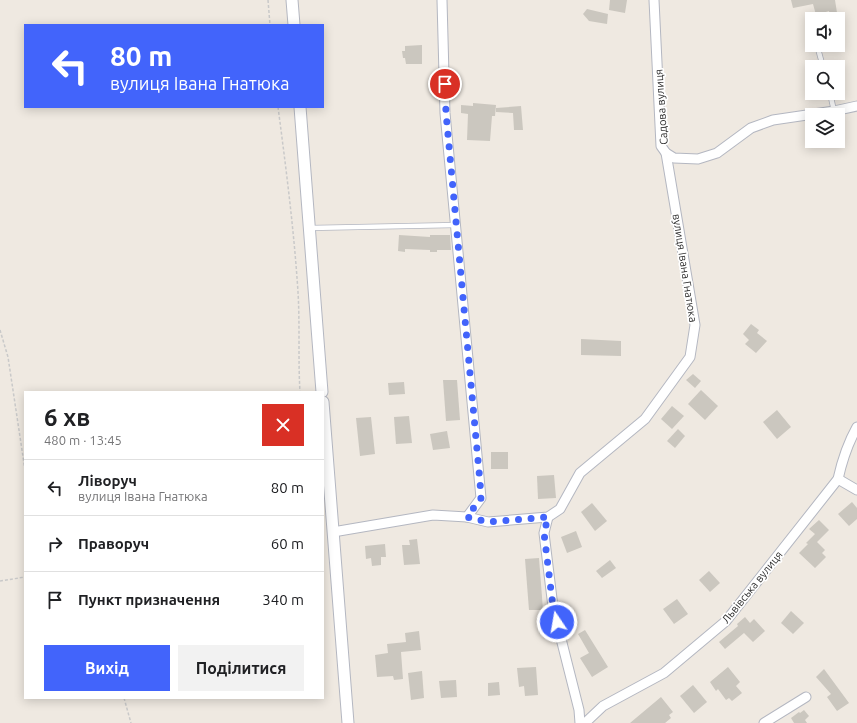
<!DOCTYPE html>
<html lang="uk">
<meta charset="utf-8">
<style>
body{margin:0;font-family:Ubuntu,sans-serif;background:#f2f2f2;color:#202124;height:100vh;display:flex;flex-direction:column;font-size:15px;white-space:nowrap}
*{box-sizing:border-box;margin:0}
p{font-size:13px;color:#757577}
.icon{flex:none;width:22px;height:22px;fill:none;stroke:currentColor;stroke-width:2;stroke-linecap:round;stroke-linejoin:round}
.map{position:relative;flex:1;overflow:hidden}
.side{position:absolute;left:24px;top:391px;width:300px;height:308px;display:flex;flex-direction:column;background:#fff;border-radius:0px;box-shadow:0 2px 10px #0003}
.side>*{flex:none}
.hud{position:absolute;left:24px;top:24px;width:300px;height:84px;border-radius:0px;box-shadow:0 2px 10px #0003;background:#4264fb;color:#fff;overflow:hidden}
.buttons{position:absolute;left:805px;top:12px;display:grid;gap:8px}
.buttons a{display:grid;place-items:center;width:40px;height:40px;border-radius:0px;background:#fff;box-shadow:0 2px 10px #0003;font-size:20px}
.pin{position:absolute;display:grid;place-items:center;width:34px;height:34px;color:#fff;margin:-17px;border:2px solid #fff;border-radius:50%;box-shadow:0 1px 4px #0007}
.me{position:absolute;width:44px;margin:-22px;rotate:348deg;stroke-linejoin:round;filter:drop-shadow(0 0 3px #0008)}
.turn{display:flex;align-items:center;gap:14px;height:84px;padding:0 20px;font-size:18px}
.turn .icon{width:52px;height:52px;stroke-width:2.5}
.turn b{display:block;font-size:28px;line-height:34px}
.round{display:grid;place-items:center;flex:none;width:42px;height:42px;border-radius:0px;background:#f2f2f2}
.head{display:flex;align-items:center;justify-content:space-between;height:68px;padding:0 20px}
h1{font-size:24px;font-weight:600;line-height:30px}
.action{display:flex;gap:8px;margin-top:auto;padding:8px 20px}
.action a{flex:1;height:46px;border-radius:0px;background:#4264fb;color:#fff;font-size:16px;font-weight:600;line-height:46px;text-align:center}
.action a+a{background:#f2f2f2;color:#202124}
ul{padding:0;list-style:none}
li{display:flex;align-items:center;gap:12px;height:56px;padding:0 20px;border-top:1px solid #e0e0e0}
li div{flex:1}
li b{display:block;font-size:15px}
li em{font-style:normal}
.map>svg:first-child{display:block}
</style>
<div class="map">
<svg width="857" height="723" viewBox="0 0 857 723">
<rect width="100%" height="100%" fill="#efe9e1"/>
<g fill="#cbc7bf">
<path d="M610,0h17l-2,13 -16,-3z"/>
<path d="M791,0h44l3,19h-8l-1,-8 -13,4 -3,-11 -20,4z"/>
<path d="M587,9l21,5 -1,10 -18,-3 -6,-7z"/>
<path d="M422,45v19h-16l-1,-6h-2l-1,-7h3v-5z"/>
<path d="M473,103l23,2 -1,11h-3l-2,25 -23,-1 1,-26 -7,-1v-8l12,1z"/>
<path d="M521,106l2,24h-9l-1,-17 -17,-1v-4z"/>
<path d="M399,235l31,2v-2h20l1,15h-14v2h-7v-2l-25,-1v3l-7,-1z"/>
<path d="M751,324l8,6 -2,3 10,8 -11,12 -11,-9 4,-4 -6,-6z"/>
<path d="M581,339l40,2v15l-40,-1z"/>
<path d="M693,374l8,7 -6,7 -9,-8z"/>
<path d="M443,380h14l3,40 -14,1z"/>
<path d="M404,382l1,12 -16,1 -1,-12z"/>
<path d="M701,390l17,16 -13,14 -17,-16z"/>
<path d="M672,406l12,10 -12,13 -11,-10z"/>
<path d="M777,410l14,17 -14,12 -14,-17z"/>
<path d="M409,416l3,27 -16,1 -2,-27z"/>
<path d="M371,417l4,37 -15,2 -4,-38z"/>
<path d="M678,429l7,7 -10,12 -8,-7z"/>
<path d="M447,431l3,17 -17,2 -3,-16z"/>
<rect x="491" y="452" width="17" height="17"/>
<path d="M554,475l2,23 -18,1 -1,-23z"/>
<path d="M852,502l5,6v11l-8,7 -11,-12z"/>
<path d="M592,503l15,18 -12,10 -14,-19z"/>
<path d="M819,520l10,10 -12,12 8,8 -3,3 4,4 -11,11 -16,-15 9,-9 -2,-1 9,-9 -6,-5z"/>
<path d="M576,531l6,16 -15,6 -6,-16z"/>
<path d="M417,539l3,25 -16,1 -2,-20h8l-1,-5z"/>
<path d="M385,544l1,13h-5v8l-9,1 -1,-8 -5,1 -1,-13z"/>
<path d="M539,558l4,52h-14l-4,-51z"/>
<path d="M610,560l6,8 -14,10 -6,-7z"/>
<path d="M709,571l11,12 -10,9 -11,-12z"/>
<path d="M677,599l11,15 -14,10 -11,-15z"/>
<path d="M791,611l13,12 -11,11 -12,-11z"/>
<path d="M745,617l5,6 4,-4 11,12 -12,11 -9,-9 -19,16 -6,-7 19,-16 -1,-2z"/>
<path d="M585,630l23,37 -16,10 -12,-19 9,-5 -11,-19z"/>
<path d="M419,631l2,19 -20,2 2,27 -9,1 -1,-4 -16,1 -2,-22 13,-2 -1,-9 19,-2 -1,-9z"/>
<path d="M536,667l2,28 -13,1 -1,-10 -5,1 -2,-19z"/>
<path d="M728,667l12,15 -4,4 6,7 -10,8 -3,-3 -3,2 -8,-11 -2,2 -6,-9z"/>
<path d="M824,669l25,34 -12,8 -10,-14 4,-3 -15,-17z"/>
<path d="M422,671l2,27 -13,2 -3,-27z"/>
<path d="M456,680l1,17 -16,1 -2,-17z"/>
<path d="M499,682l1,13 -12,1v-13z"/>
<path d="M693,685l14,17 -13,11 -14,-17z"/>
<path d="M661,697l12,15 -4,3 2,3 -6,5h-35z"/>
<path d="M804,710l5,6 -4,4 2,3h-13l-3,-5 8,-6 1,1z"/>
</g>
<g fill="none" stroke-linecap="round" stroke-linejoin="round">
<g stroke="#b4b7c1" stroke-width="6">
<g id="service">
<path d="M817,45l6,22"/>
<path d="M830,93l4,18"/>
<path d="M310,228l146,-3"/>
</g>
</g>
<g stroke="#b4b7c1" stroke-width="11">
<g id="minor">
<path d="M442,0l3,113 36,385 -14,19"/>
<path d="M654,0l7,146 5,7 8,5 24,1 19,-6 34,-25 22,-8 61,-9 23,-5"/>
<path d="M838,479l19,11"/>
<path d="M548,517l-4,16 9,74 26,103 1,13"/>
<path d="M333,532l100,-17 34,2 21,5 60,-5 12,-8 20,-36 65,-54 45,-62 5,-32 -29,-172"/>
<path d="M585,723l18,-17 61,-33 62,-52 112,-142c4,-18 10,-36 19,-52"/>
<path d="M764,723l42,-26"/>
</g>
</g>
<g stroke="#b4b7c1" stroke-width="13">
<g id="tertiary">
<path d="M292,0l2,25"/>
<path d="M300,107l22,285"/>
<path d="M323,402l25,321"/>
</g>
</g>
<g stroke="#c9c9c9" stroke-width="1.5" stroke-dasharray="3 2" stroke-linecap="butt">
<path d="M268,0l2,25"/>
<path d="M278,107c8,61 16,123 20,185 2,33 0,67 2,100"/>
<path d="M0,330l8,27 17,113"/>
<path d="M0,581l25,-4"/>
<path d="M124,698l7,25"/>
</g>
<use href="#service" stroke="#fff" stroke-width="4.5"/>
<use href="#minor" stroke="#fff" stroke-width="9"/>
<use href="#tertiary" stroke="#fff" stroke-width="11"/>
</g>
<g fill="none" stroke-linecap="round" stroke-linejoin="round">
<path stroke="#4264fb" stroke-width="7" stroke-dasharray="0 12.6" d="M445,84l1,29 34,369 1,16 -14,19 21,5 60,-5 -4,16 9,74 4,15"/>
</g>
<g text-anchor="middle" stroke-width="3.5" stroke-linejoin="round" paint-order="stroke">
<g font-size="11" fill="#2e2e2e" stroke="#fff">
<text transform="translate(661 107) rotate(-94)" y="4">Садова вулиця</text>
<text transform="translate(685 268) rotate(81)" y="4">вулиця Івана Гнатюка</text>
<text transform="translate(752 587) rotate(-51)" y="4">Львівська вулиця</text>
</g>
</g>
</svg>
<div class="buttons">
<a><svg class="icon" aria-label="sound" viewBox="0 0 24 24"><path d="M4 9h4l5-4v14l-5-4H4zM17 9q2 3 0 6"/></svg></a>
<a><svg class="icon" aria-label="search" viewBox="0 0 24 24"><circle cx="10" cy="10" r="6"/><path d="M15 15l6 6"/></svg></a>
<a><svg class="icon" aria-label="layers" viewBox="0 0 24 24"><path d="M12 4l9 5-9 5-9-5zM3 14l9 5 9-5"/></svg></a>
</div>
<div class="pin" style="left:445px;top:84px;background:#d93025"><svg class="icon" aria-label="arrive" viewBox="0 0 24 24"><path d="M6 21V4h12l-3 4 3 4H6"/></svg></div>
<svg class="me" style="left:557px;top:622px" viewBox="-20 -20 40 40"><circle r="17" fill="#4264fb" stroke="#fff" stroke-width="3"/><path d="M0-11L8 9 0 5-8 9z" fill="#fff"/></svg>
<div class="hud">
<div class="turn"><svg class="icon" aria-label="left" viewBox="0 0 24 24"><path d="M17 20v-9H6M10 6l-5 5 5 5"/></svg><div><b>80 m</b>вулиця Івана Гнатюка</div></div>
</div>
<section class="side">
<div class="head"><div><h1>6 хв</h1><p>480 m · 13:45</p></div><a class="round" style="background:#d93025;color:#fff"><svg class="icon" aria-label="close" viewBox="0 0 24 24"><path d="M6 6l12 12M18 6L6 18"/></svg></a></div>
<ul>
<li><svg class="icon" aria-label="left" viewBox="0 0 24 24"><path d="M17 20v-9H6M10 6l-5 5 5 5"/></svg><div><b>Ліворуч</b><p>вулиця Івана Гнатюка</p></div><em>80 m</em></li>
<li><svg class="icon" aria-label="right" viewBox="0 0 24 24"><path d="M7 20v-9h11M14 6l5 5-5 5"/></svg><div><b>Праворуч</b></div><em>60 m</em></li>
<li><svg class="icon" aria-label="arrive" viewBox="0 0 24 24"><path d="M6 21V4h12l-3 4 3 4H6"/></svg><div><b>Пункт призначення</b></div><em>340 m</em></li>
</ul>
<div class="action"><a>Вихід</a><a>Поділитися</a></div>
</section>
</div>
